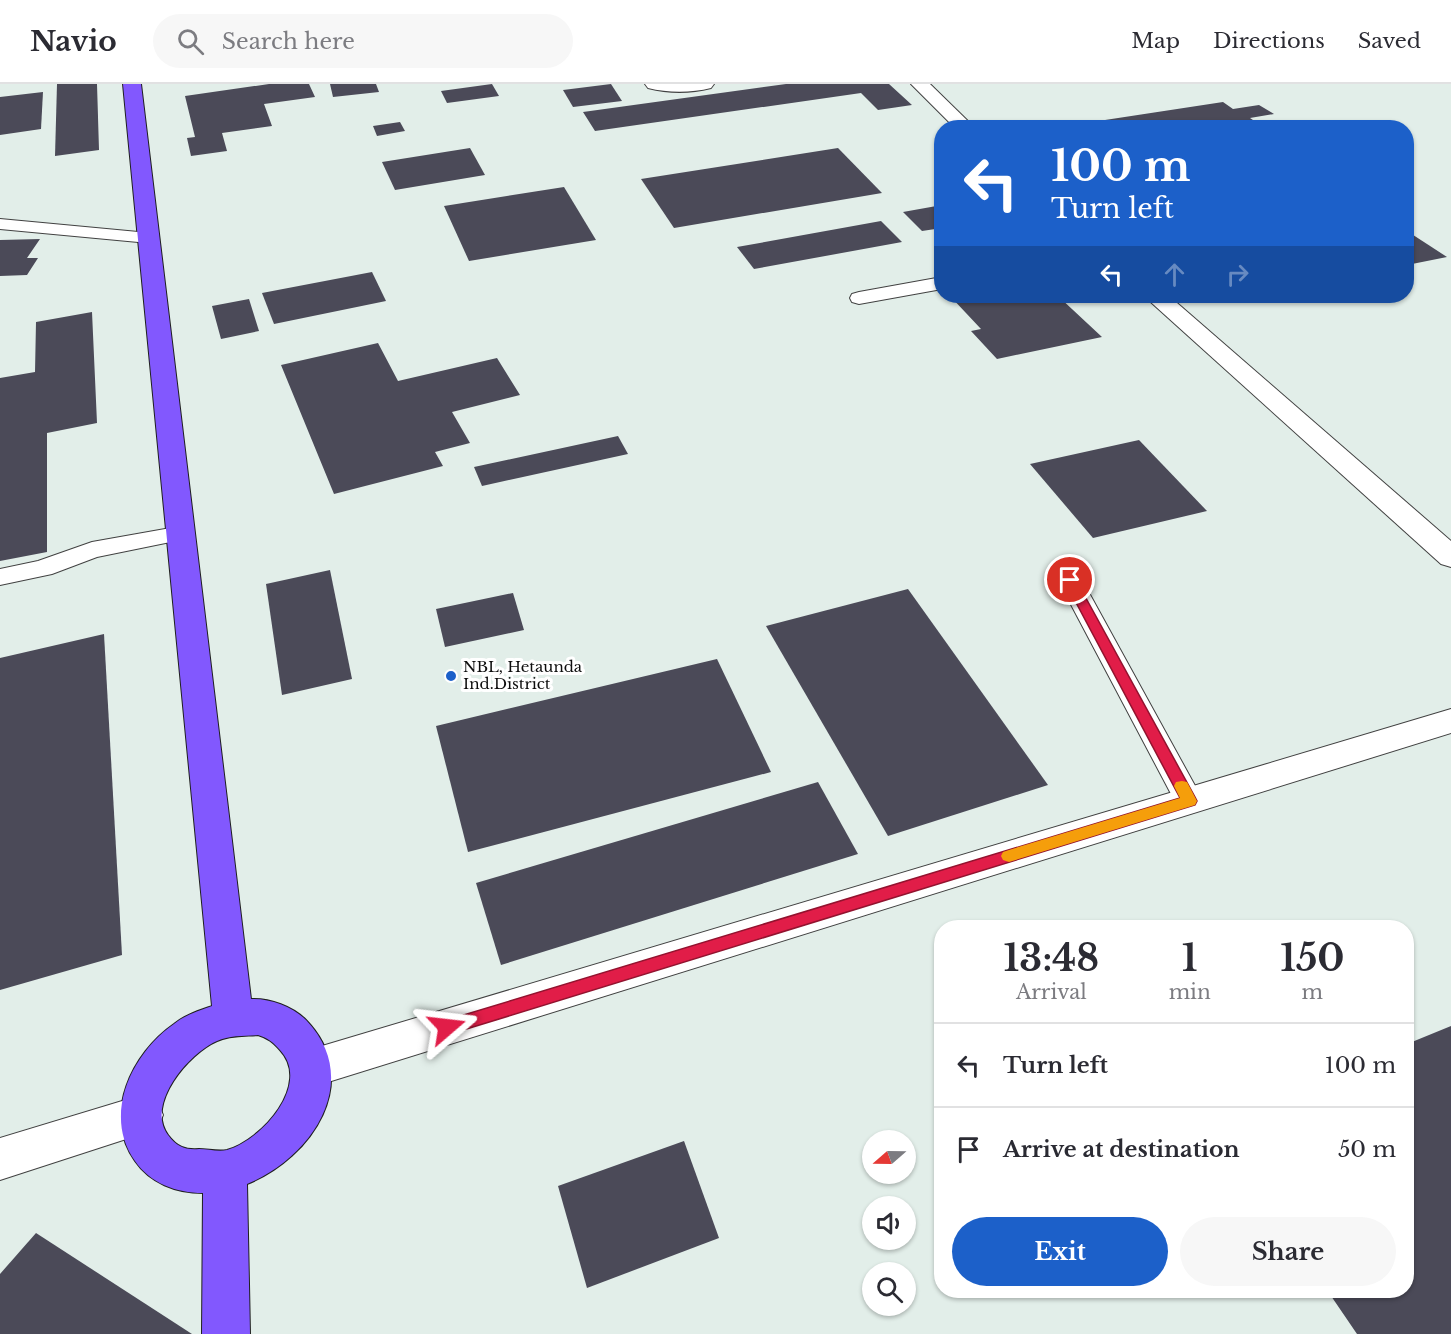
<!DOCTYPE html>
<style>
body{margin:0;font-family:"Libre Baskerville",serif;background:#f7f7f7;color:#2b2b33;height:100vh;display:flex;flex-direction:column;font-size:22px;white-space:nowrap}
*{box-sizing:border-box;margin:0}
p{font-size:20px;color:#7c7c81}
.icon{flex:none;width:33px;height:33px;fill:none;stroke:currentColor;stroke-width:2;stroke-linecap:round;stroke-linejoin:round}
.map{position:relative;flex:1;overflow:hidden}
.details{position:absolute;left:934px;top:836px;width:480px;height:378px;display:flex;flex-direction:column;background:#fff;border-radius:24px;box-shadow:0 2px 4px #0004}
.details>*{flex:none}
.top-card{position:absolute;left:934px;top:36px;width:480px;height:183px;border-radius:24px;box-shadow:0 2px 4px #0004;background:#1c60c9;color:#fff;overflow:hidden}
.needle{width:39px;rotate:250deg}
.buttons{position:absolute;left:862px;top:1046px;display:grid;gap:12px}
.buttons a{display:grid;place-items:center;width:54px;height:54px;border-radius:50%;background:#fff;box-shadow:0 2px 4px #0004;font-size:30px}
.pin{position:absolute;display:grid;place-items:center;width:51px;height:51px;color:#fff;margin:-26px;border:3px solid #fff;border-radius:50%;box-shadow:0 2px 6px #0007}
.me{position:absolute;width:66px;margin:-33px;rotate:73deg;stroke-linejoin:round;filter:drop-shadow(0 0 4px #0008)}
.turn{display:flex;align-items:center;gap:21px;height:126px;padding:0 18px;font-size:27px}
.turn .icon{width:78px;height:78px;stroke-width:2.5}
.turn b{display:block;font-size:42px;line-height:51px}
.lanes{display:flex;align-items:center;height:57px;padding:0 18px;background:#0003;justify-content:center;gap:30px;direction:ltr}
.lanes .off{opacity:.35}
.eta{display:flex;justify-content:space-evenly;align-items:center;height:102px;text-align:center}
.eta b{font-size:36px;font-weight:800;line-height:42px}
.cta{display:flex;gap:12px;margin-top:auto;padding:12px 18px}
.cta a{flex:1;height:69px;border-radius:36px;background:#1c60c9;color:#fff;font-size:24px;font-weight:800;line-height:69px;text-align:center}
.cta a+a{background:#f7f7f7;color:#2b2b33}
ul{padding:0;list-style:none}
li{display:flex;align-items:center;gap:18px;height:84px;padding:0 18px;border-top:2px solid #e1e1e2}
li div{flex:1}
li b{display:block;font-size:22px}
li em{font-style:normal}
header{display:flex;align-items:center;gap:36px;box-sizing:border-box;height:84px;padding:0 30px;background:#fff;border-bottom:2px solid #e1e1e2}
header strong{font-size:28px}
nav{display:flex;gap:33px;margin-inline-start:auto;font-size:21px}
.search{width:420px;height:54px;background:#f7f7f7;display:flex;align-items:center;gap:15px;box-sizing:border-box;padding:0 21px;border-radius:33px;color:#7c7c81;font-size:22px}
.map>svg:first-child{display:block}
</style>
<header>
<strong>Navio</strong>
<div class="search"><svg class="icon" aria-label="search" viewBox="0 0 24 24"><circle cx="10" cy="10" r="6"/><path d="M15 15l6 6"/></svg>Search here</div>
<nav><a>Map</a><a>Directions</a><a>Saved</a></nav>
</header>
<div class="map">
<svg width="1451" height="1250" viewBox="0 0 1451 1250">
<rect width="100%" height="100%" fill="#f7f0ff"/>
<path fill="#e2eee9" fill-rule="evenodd" d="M0,0h1451v1250h-1451zM942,44h465v168h-465zM942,843h465v363h-465zM873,1056h33v33h-33zM873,1122h33v33h-33zM873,1188h33v33h-33z"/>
<g fill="#4b4a58">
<path d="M57,0h40l2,66 -44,6z"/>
<path d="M269,0h40l6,13 -51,7 8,22 -50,7 5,18 -36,5 -4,-18 8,-1 -10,-41z"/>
<path d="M330,0h46l3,8 -46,5z"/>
<path d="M492,0l7,12 -52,7 -6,-12z"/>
<path d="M611,0l11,17 -49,6 -10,-17z"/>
<path d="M786,0h103l23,21 -34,5 -17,-17 -266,38 -12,-19z"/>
<path d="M43,8l-2,37 -41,6v-38z"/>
<path d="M1223,18l10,7 26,-4 15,9 -24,4 15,10h-150l-10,-8z"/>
<path d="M400,38l5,9 -28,5 -4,-10z"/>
<path d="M470,64l15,27 -90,15 -13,-28z"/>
<path d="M838,64l44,45 -208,35 -33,-49z"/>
<path d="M564,103l32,53 -127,21 -25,-55z"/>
<path d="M942,121v23l-20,3 -19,-19z"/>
<path d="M881,137l21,21 -148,27 -17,-22z"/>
<path d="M1407,147l40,26 -40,8z"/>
<path d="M40,155l-13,19h11l-11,17 -27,1v-36z"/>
<path d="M372,188l14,29 -112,23 -12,-31z"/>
<path d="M950,212h108l44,41 -105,22 -26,-28 10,-2z"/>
<path d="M249,215l10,32 -38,8 -9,-33z"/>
<path d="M92,228l5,111 -50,10v119l-47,9v-183l35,-6 1,-50z"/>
<path d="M378,259l20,38 99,-23 23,37 -68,17 18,31 -35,9 8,14 -109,28 -53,-129z"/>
<path d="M618,352l10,18 -146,32 -8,-19z"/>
<path d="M1139,356l68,71 -114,27 -63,-74z"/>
<path d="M330,486l22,109 -70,16 -16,-111z"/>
<path d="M908,505l140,196 -160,51 -122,-210z"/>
<path d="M513,509l11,37 -79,17 -9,-38z"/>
<path d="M104,550l18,321 -122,35v-332z"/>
<path d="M717,575l54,113 -303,80 -32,-126z"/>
<path d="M818,698l40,72 -357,111 -25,-82z"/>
<path d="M1451,942v308h-94l-30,-44h80v-246z"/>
<path d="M684,1057l35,97 -132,50 -29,-102z"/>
<path d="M36,1149l156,101h-192v-60z"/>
</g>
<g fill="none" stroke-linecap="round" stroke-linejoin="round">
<g stroke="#414141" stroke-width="2">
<g id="service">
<path d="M0,135l149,14 6,1 3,4 -3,4 -6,1 -149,-14z"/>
<path d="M942,193v12l-83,15 -7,-2 -2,-4 2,-4 7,-2z"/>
<path d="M182,442l8,2 4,5 -4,5 -93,19 -45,17 -52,11v-16l38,-8 54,-19z"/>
<path d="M1070,488l9,2 3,6 117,213 4,8 -4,8 -10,3 -10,-3 -121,-229 3,-6z"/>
</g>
</g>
<g stroke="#414141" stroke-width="2">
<g id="minor">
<path d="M645,0h69l-3,4c-20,5 -43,5 -63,0z"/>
<path d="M911,0h19l45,44h-20z"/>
<path d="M1144,212h25l282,245v26l-10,-3z"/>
<path d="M1451,625v24l-1139,354 -15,-5 -6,-14 6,-14 15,-5z"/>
<path d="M142,1011l15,6 6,14 -6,14 -157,51v-42z"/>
</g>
</g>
<g stroke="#1f1f1f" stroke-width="2">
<path id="trunk" d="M123,0h18l110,915c19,-1 42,8 55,21 58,60 6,138 -59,164l3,150h-48l1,-141c-27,0 -53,-10 -68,-32 -33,-46 -3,-108 39,-137 11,-9 24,-13 38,-18zM258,951c10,3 15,7 22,15 32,34 -18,90 -53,100 -9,2 -19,-1 -28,-1 -14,1 -22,-2 -31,-14 -23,-31 21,-82 49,-94 12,-6 28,-5 41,-6z"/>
</g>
<use href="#service" fill="#fff" fill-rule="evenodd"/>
<use href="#minor" fill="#fff" fill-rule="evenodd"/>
<use href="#trunk" fill="#8258fe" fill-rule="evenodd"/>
</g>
<path fill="#e11d48" stroke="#92132f" stroke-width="1.5" d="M1070,492l6,4 119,217 2,4 -2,4 -748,230 -6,-2 -2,-6 2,-5 6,-2 733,-222 -116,-218z"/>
<path fill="#f59e0b" d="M1182,697l5,1 10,19 -2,4 -186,57 -6,-2 -2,-4 2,-4 6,-2 171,-52 -6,-12 2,-4z"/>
<circle fill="#1c60c9" stroke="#fff" stroke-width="2" cx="451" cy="592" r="6"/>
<g text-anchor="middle" stroke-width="6" stroke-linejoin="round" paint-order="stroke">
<g font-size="15" fill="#0e0e0e" stroke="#fff" text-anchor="start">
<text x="463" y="588">NBL, Hetaunda<tspan x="463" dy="17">Ind.District</tspan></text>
</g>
</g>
</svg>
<div class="buttons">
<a><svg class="needle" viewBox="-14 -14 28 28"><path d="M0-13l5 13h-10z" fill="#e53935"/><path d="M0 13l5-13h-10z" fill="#7c7c81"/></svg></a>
<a><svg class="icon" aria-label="sound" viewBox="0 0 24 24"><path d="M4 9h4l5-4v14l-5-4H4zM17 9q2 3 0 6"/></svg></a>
<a><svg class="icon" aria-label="search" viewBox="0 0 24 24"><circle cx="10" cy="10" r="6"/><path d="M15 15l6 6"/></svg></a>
</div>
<div class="pin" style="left:1070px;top:496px;background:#d93025"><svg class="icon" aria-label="arrive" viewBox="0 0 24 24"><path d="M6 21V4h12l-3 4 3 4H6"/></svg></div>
<svg class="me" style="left:447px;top:943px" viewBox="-20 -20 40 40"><path d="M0-17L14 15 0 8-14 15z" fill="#e11d48" stroke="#fff" stroke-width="4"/></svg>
<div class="top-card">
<div class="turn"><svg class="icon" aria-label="left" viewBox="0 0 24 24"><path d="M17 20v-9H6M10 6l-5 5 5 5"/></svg><div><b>100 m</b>Turn left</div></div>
<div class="lanes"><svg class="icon" aria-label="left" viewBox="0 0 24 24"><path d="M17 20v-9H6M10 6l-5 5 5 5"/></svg><svg class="icon off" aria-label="ahead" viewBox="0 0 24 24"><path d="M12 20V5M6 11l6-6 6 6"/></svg><svg class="icon off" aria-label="right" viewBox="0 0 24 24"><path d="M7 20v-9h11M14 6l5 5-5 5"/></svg></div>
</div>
<section class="details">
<div class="eta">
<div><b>13:48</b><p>Arrival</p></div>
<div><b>1</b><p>min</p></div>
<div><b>150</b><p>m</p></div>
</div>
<ul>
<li><svg class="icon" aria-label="left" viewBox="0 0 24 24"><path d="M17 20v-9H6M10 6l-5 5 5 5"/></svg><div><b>Turn left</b></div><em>100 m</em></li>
<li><svg class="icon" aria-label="arrive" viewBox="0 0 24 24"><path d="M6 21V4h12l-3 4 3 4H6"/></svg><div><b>Arrive at destination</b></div><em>50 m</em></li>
</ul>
<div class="cta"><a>Exit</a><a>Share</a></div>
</section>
</div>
